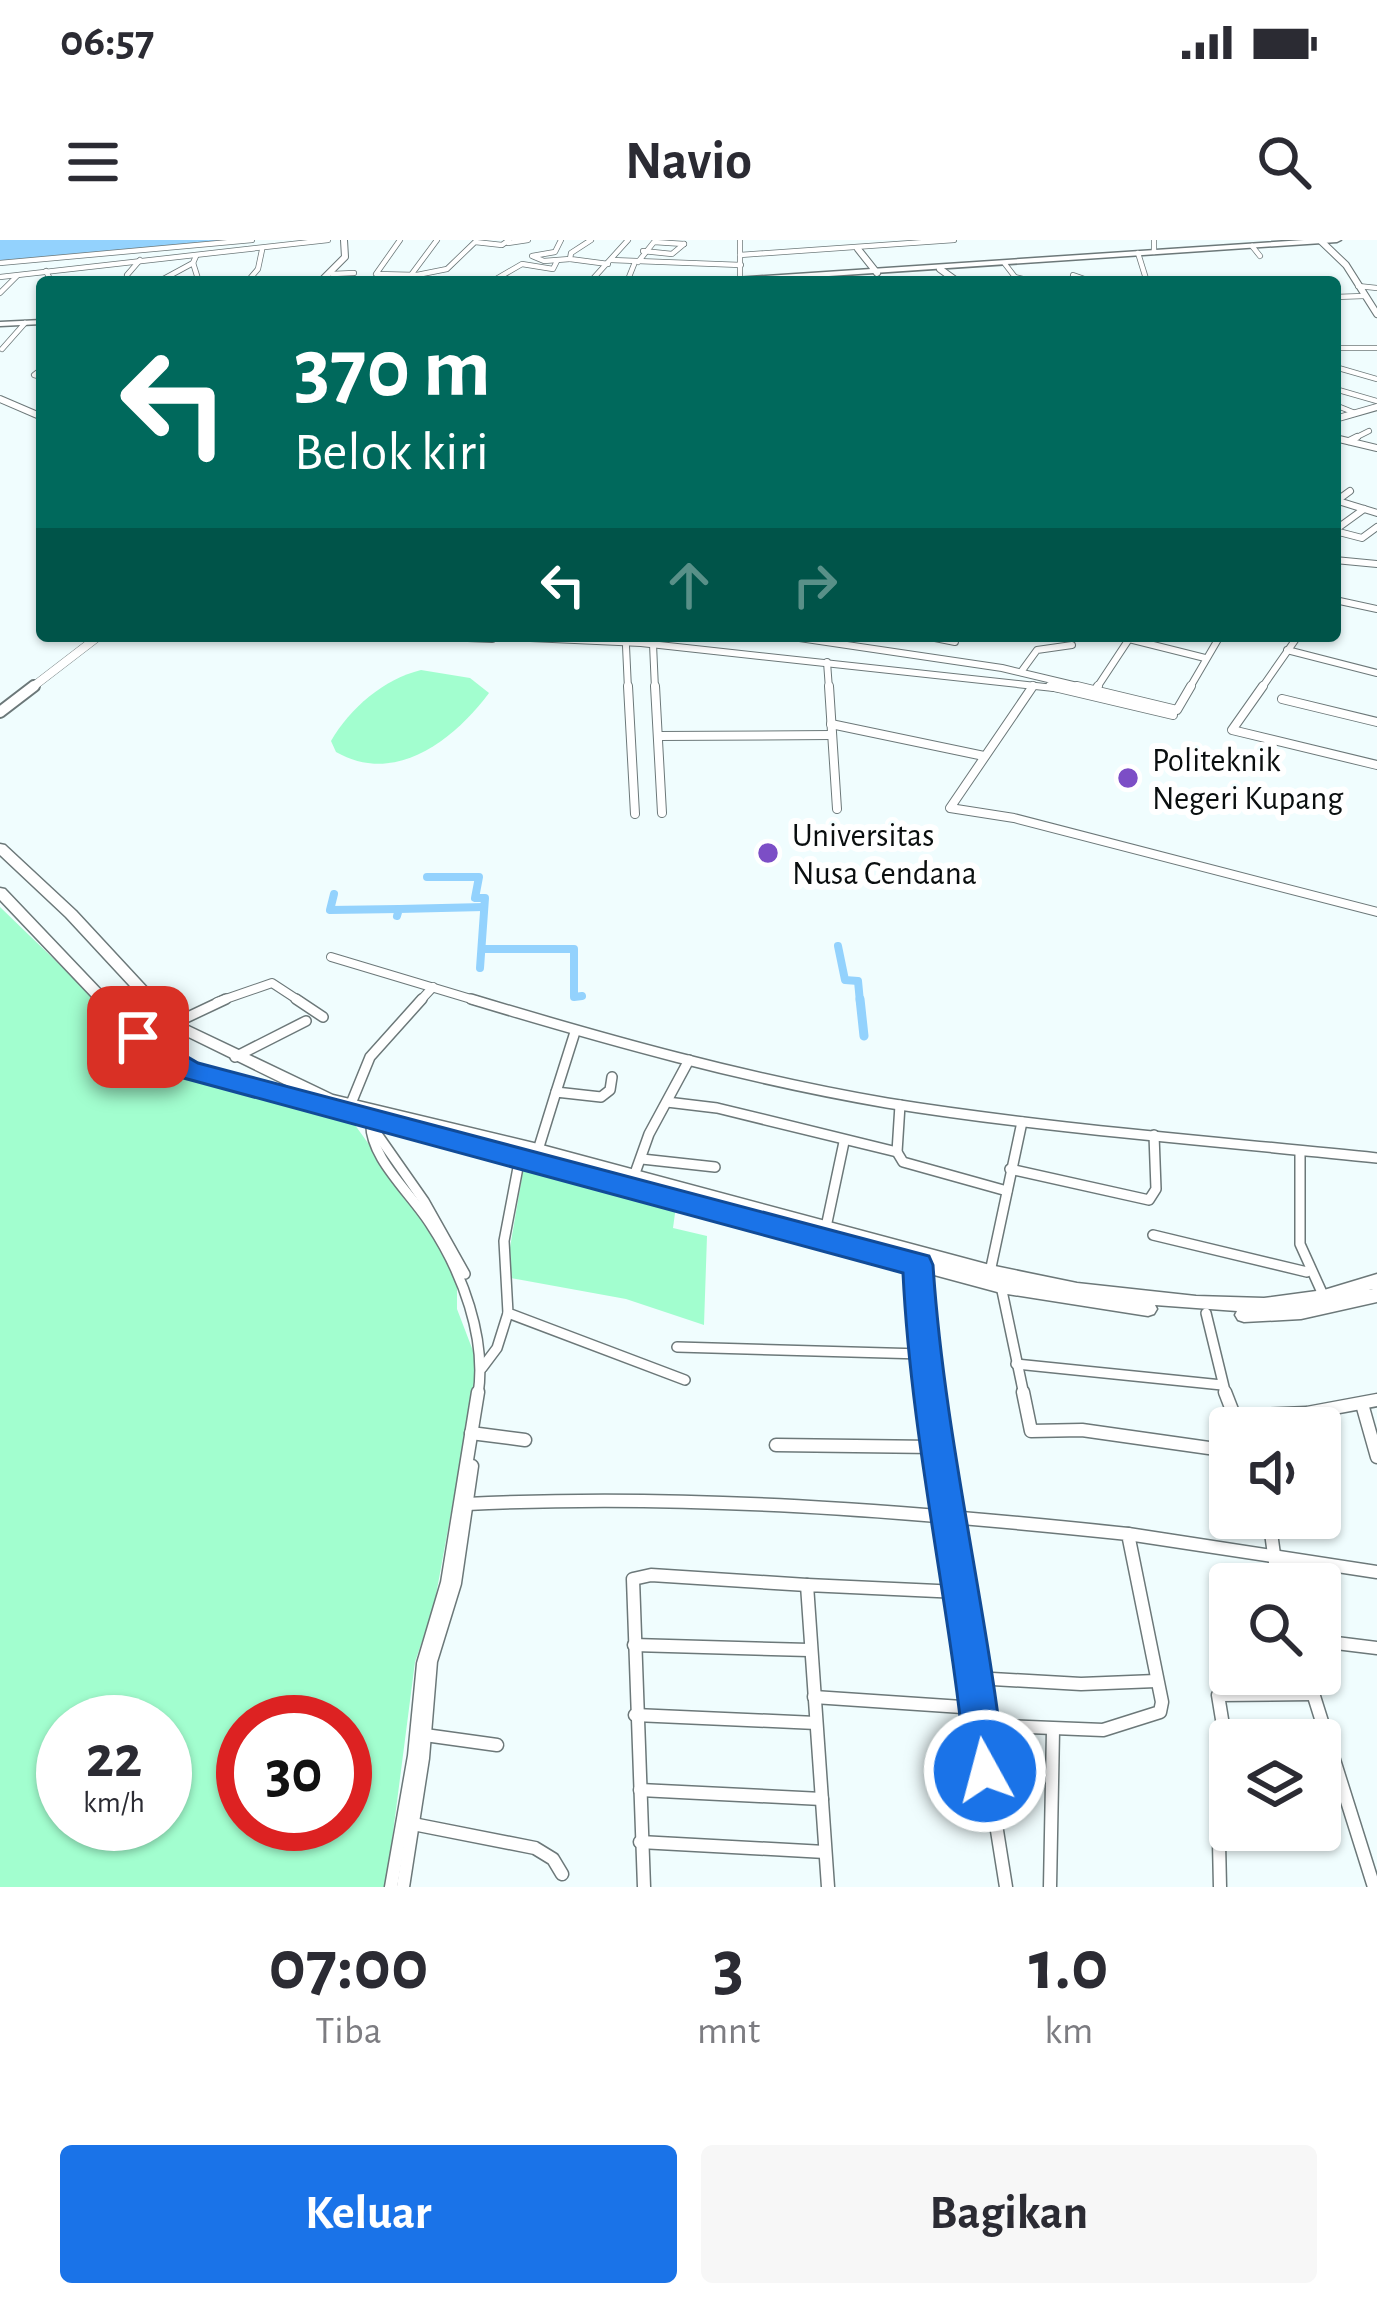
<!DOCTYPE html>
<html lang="id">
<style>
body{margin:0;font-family:"Alegreya Sans",sans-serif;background:#f7f7f7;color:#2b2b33;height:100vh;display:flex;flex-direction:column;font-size:45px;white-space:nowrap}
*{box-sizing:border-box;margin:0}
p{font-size:39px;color:#7c7c81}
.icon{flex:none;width:66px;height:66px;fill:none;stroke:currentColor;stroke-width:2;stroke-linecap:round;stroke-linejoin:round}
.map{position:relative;height:1647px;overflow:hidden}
.sheet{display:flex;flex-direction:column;background:#fff;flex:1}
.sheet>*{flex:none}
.banner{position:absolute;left:36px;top:36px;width:1305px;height:366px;border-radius:12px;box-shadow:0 3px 9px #0004;background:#00695c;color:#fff;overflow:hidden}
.controls{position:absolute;left:1209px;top:1167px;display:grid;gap:24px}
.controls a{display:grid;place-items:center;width:132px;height:132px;border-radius:12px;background:#fff;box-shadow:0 3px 9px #0004;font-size:60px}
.speed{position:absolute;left:36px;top:1455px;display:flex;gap:24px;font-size:60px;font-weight:700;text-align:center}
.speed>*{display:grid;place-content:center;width:156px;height:156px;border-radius:50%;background:#fff;box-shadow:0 3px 9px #0004;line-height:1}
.speed small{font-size:30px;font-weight:400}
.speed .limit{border:18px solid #d22;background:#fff;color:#111}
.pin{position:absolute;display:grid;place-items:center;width:102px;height:102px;color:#fff;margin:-51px;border-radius:24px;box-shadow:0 6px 18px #0006}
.me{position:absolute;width:132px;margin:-66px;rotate:353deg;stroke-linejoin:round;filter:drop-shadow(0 0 9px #0008)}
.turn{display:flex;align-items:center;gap:42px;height:252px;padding:0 60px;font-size:54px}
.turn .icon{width:156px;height:156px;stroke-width:2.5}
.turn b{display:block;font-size:84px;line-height:102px}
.lanes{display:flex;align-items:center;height:114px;padding:0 60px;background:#0003;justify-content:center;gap:60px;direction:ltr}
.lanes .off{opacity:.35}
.eta{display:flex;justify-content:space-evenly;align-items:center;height:204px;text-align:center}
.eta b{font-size:72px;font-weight:700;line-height:84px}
.cta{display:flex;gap:24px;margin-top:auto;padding:24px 60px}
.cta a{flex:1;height:138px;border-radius:12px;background:#1a73e8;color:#fff;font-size:48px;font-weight:700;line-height:138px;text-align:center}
.cta a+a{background:#f7f7f7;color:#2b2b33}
.status{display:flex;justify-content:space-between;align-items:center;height:84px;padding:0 60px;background:#fff;direction:ltr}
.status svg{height:33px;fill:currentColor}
header{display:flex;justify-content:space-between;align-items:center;height:156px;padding:0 60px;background:#fff;font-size:54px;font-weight:700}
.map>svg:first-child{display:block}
</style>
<div class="status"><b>06:57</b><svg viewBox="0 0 49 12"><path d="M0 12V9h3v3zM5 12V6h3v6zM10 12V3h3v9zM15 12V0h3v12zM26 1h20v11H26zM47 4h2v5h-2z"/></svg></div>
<header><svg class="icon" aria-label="menu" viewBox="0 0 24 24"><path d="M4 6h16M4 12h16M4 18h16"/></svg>Navio<svg class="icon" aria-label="search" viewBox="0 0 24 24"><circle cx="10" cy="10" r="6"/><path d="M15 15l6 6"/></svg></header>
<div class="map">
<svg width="1377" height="1647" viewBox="0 0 1377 1647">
<rect width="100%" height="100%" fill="#f0fdfe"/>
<g fill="#a2fecf" fill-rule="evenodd">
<path d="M421,430l49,8 19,15c-35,47 -94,93 -153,59l-5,-11c19,-33 53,-62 90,-71z"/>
<path d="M0,667l88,85 39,49 40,29 188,55 102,142v42l21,55 -44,242 -19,56 -29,225h-386zM63,1482h102v102h-102zM243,1482h102v102h-102z"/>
<path d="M524,925l152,41 -3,22 34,8 -3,89 -78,-26 -121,-22z"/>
</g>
<path fill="#93d2fd" d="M0,0h223l-223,22z"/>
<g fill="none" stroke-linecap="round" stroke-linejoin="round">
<g stroke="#93d2fd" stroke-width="8">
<path d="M427,637h52l-4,21h10l-5,70"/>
<path d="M334,654l-4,16 69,-1"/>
<path d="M397,676l2,-7 85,-2"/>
<path d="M838,706l7,34 13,1 2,21"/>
<path d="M484,709h90v48l8,-1"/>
</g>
<path stroke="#93d2fd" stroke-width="9" d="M860,759l4,37"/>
<g stroke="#6c7879" stroke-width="6">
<g id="minor-far4">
<path d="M400,0l-24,34 41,1 -3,7"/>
<path d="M561,0l-6,12 -23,4 12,5 26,-2"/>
<path d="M591,0l-20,13 -1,6 38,5"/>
<path d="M740,0v40"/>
<path d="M1154,0v12"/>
<path d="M508,3l20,-3"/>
<path d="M1252,6l8,10"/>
<path d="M643,11l29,3 12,-10"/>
<path d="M1138,13l9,29"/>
<path d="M740,15l214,-15"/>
<path d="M611,20l130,5"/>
<path d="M638,22l16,-20 30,2"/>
<path d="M0,23l252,-23"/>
<path d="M193,23l6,19"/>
<path d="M1005,24l10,13 20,5"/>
<path d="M332,34l22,-1"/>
<path d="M127,35l13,-15"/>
<path d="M411,35l26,-35"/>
<path d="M417,35l30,-6 28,-27 27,3 7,-5"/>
<path d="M1073,35l20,7"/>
<path d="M0,37l328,-37"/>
<path d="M43,42l6,-5 -3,-6"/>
<path d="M158,42l35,-19 3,-7"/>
<path d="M247,42l11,-13 4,-19"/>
<path d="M491,42l31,-18 31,5 4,-8"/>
<path d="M590,42l38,-42"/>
<path d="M627,42l8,-20"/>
<path d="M1358,46l19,2"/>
<path d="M0,53l17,-17"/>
<path d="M1335,57l29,-1"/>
<path d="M1335,108h42"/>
<path d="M2,109l23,-26"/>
<path d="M1335,127l42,12"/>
<path d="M42,129l-8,6 8,2"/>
<path d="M1335,149l42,12"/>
<path d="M1335,165l20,8"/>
<path d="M1335,198l8,2"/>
<path d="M1351,200l18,-9"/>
</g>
</g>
<g stroke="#6c7879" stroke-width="8">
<g id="minor-far3">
<path d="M1335,198l42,10"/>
<path d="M1349,201l8,-4"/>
<path d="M1335,260l42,13"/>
<path d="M1335,262l15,-11"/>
<path d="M1335,290l29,-21"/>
<path d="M1335,291l27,7 15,-11"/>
<path d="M1335,320l42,4"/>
<path d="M1335,360l42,9"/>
<path d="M419,396l73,3"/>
<path d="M486,396l155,7 422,46"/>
<path d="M786,396l216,32 88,21"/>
<path d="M925,396l30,6"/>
<path d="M1129,399l76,19"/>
<path d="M653,404l2,45"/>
<path d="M626,406l2,43"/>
<path d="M1287,410l90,23"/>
<path d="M827,422l2,27"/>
<path d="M1021,432l16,-22 35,-5"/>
<path d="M1096,449l35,-53"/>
<path d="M1189,449l31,-53"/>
<path d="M1261,449l37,-53"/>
</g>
</g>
<g stroke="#6c7879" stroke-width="10">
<g id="minor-far2">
<path d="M628,446l7,128"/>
<path d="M655,446l7,127"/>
<path d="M829,446l8,123"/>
<path d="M1033,446l-83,122 64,10 363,94"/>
<path d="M1050,446l123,29"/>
<path d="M1077,446l100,24 14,-24"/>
<path d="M1263,446l-31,44 145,35"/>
<path d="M1095,451l3,-5"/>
<path d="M1282,459l95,23"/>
<path d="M831,484l153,32"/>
<path d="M658,496l174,-1"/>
<path d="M331,717l150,45"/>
<path d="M217,762l55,-19 29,19"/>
<path d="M419,762l14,-15"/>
</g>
</g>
<g stroke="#6c7879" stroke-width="12">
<g id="minor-far1">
<path d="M296,759l27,18"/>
<path d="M471,759c136,41 275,80 416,104 162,26 327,38 490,55"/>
<path d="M173,784l53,-25"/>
<path d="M235,817l71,-36"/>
<path d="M556,852l19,-60"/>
<path d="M667,862l50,6 180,44"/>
<path d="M900,865l-3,47 6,10 104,29"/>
<path d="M350,866l20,-49 52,-58"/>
<path d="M371,880c-4,36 42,75 60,105 31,47 56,113 47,170"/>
<path d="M375,891l49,70 41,73"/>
<path d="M538,910l18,-58 45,5 9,-7 2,-13"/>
<path d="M1300,913v91l24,53"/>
<path d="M520,917l-16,84 4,72 177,67"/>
<path d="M642,919l73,8"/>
<path d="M1010,929l139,31 7,-11 -2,-54"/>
<path d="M634,936l15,-42 40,-74"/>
<path d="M826,987l18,-85"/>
<path d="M1153,995l154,37"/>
<path d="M918,1025l9,130"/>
<path d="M990,1032l32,-150"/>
<path d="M1001,1046l23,109"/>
<path d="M1206,1073l20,82"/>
<path d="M677,1107l245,7"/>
<path d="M1016,1124l206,21"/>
<path d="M482,1128l15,-20 11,-35"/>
</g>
</g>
<g stroke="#6c7879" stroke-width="15">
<g id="minor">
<path d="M927,1152l79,495"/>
<path d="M1023,1152l8,39 51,-1 148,21"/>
<path d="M1225,1152l14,36"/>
<path d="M1362,1164l15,53"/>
<path d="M1235,1176l72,-3 70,-13"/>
<path d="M471,1193l54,7"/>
<path d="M776,1205l158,2"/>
<path d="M467,1264c222,-11 441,7 661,30l34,168 -2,10 -57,18 -123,-5"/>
<path d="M1269,1278l9,66"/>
<path d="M1128,1294l249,38"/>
<path d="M1320,1401l57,7"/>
<path d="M634,1405l175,5"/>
<path d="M1307,1434l67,213"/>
<path d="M975,1438l106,6 75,-3"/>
<path d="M814,1457l163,11"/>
<path d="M635,1475l181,8"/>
<path d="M425,1495l72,10"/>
<path d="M1230,1528l-12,-73 94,-1"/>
<path d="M640,1550l182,9"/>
<path d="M408,1583l127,25 18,11 9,15"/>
<path d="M640,1602l185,10"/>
<path d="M391,1647l23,-131 9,-92 24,-81 31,-191"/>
<path d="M403,1647l20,-129 8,-97 24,-78 17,-117"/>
<path d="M644,1647l-11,-308 18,-4 156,10"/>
<path d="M828,1647l-21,-302 152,7"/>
<path d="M1050,1647l3,-157"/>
<path d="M1220,1647l-1,-45 11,-16"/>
</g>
</g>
<g stroke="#6c7879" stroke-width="8">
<g id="tertiary">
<path d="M1321,1l25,24 31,49"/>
<path d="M858,9l19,24"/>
<path d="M940,29l18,13"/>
<path d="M320,42l25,-25 -1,-17"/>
<path d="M1335,179l42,-12"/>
</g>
</g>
<g stroke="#6c7879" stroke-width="8">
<path id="secondary-far2" d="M0,159l42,18"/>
</g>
<g stroke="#6c7879" stroke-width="9">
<path id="secondary-far1" d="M30,449l69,-53"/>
</g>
<g stroke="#6c7879" stroke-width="14">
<path id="secondary" d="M0,472l34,-26"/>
</g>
<g stroke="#6c7879" stroke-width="3">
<g id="trunk">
<path d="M1304,0h37l-4,2 -597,40h-38l4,-2z"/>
<path d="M42,80v4l-42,2v-4z"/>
<path d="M0,604l5,1 71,66 102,110 155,74 205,49 452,121 87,18 119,13 68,2 60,-8 53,-16v14l-8,2 8,-2v14l-76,17 -57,3 -6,-2 -3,-5 2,-4 -82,-6 2,4 -3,5 -6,2 -147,-23 -557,-150 -2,-4 7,-5 -115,-28 -1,6 -5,1 -144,-39 -25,-12 -26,-22 -133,-140v-12l5,1 138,145 26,20 25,12 123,34 -149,-73 -102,-110 -66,-62z"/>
</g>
</g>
<use href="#minor-far4" stroke="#fff" stroke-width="4.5"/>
<use href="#minor-far3" stroke="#fff" stroke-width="6"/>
<use href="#minor-far2" stroke="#fff" stroke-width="8"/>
<use href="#minor-far1" stroke="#fff" stroke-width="9"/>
<use href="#minor" stroke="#fff" stroke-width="12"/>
<use href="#tertiary" stroke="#fff" stroke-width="6"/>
<use href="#secondary-far2" stroke="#fff" stroke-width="6"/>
<use href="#secondary-far1" stroke="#fff" stroke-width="8"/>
<use href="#secondary" stroke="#fff" stroke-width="10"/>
<use href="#trunk" fill="#fff" fill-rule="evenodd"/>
</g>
<path fill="#1a73e8" stroke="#114b97" stroke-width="3" d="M138,788l60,35 731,193 4,9c11,170 53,336 72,506l-6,14 -14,6 -14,-6 -5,-14c-16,-167 -55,-331 -63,-498l-723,-196 -51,-34 -4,-6z"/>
<g fill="#7c4ec6" stroke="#fff" stroke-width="4.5">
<circle cx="1128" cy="538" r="12"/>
<circle cx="768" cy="613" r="12"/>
</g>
<g text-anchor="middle" stroke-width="12" stroke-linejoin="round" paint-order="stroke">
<g font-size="33" fill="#0a0e0f" stroke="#fff" text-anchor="start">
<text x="1152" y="531">Politeknik<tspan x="1152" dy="38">Negeri Kupang</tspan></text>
<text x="792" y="606">Universitas<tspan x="792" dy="38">Nusa Cendana</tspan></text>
</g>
</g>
</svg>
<div class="controls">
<a><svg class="icon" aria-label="sound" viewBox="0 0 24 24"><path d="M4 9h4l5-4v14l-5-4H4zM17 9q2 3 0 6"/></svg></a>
<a><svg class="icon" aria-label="search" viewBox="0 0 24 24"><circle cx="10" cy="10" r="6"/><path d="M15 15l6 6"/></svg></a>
<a><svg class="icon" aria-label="layers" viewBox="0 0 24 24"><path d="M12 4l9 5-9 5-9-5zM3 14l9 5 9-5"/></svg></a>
</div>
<div class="speed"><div>22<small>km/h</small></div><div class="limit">30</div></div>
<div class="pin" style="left:138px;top:797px;background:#d93025"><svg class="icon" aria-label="arrive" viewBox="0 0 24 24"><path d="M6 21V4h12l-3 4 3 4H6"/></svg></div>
<svg class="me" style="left:985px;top:1531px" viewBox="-20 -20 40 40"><circle r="17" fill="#1a73e8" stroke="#fff" stroke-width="3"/><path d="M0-11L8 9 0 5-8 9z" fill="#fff"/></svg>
<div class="banner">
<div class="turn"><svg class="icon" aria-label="left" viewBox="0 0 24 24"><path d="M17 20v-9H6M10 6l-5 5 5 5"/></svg><div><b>370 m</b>Belok kiri</div></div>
<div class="lanes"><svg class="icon" aria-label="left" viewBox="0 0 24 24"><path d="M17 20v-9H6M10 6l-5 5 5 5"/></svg><svg class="icon off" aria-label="ahead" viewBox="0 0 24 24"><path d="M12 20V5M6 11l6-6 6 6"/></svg><svg class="icon off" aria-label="right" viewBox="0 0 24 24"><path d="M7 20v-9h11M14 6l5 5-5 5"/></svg></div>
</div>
</div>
<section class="sheet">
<div class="eta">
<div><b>07:00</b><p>Tiba</p></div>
<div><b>3</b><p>mnt</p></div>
<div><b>1.0</b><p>km</p></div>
</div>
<div class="cta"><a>Keluar</a><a>Bagikan</a></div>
</section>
